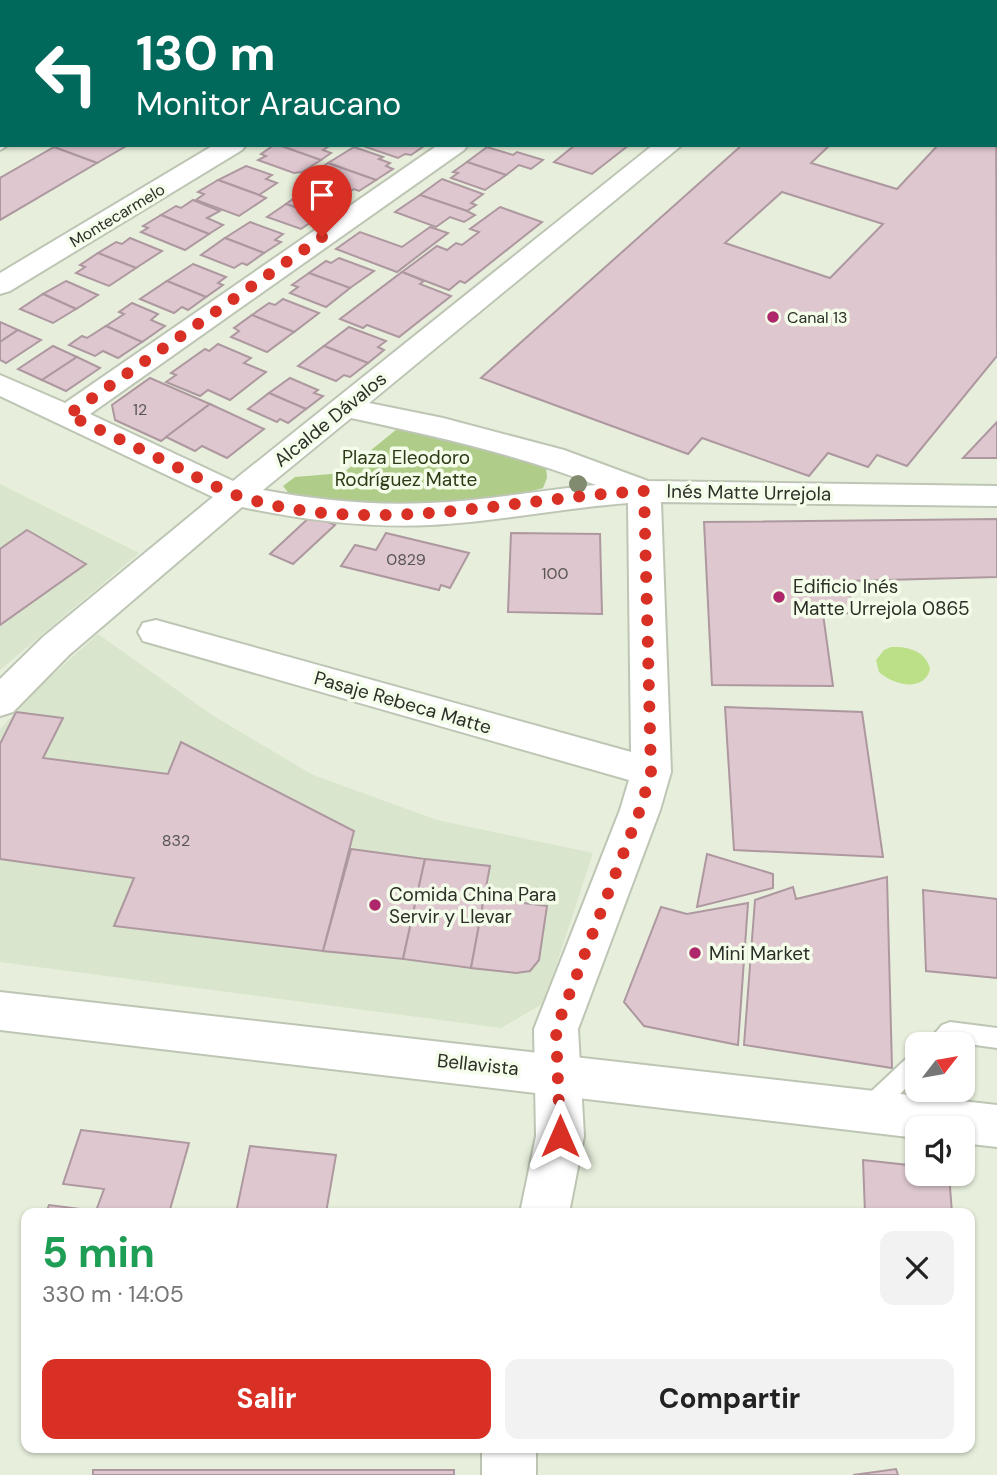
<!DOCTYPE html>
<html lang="es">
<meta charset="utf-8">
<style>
body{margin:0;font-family:"DM Sans",sans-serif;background:#f2f2f2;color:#222;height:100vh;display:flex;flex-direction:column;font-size:26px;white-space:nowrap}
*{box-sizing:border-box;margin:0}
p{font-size:23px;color:#767676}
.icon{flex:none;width:38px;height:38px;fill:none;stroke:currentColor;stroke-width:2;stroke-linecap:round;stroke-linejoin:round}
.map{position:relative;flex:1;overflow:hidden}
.sheet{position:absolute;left:21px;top:1208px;width:954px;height:245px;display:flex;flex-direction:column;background:#fff;border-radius:14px;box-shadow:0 2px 5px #0004}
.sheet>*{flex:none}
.guide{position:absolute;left:0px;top:0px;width:998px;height:147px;box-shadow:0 2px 5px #0004;background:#00695c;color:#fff;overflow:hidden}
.needle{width:46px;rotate:59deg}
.buttons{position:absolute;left:905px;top:1032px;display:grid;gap:14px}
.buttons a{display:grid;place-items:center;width:70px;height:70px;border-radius:14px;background:#fff;box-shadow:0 2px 5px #0004;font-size:35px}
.pin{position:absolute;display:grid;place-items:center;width:60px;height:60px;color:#fff;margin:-72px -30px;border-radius:50% 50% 50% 0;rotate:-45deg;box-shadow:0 0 7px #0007}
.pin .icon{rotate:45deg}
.me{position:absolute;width:77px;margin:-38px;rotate:0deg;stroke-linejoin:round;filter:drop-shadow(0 0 5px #0008)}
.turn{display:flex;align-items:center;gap:24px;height:147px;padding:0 21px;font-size:32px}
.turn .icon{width:91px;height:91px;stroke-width:2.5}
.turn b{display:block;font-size:49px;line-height:60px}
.round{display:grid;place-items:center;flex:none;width:74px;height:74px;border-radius:14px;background:#f2f2f2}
.head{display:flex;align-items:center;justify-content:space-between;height:119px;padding:0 21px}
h1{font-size:42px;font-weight:700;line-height:52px;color:#1e9e55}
.cta{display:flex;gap:14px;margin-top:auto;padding:14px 21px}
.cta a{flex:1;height:80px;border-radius:14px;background:#d93025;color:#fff;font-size:28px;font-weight:700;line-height:80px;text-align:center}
.cta a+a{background:#f2f2f2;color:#222}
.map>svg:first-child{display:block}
</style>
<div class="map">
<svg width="997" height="1475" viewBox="0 0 997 1475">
<rect width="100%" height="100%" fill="#e7efdc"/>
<g fill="#d9e5cc">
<path d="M0,484l139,69 -139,117z"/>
<path d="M98,634l114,81 101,60 124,45 156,33 -49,150 -43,25 -501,-66v-233l38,-41z"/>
</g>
<g fill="#afcc88">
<path d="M0,0h997v105l-1,-103h-994v31z"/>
<path d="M397,429l139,29 10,8 1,12 -4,10c-81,22 -167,18 -249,12l-11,-14 12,-9 48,-4z"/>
</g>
<path fill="#93b660" d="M0,0h448l1,2h-447v26z"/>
<path fill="#bbe088" d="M891,647c17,-1 35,4 39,22 -6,24 -37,16 -51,3l-3,-12 8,-10z"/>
<g fill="#dec7cf" stroke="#ae98a0" stroke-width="2" fill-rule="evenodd">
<path d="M996,115l1,241 -90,110 -30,-11 -9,12 -40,-14 -19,23 -107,-38 -14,16 -207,-76 261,-233h88l-19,18 86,26 41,-44h58zM782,192l101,32 -53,54 -105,-35z"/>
<path d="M58,145h70l-31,18 -43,-16z"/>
<path d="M274,145h5l42,15 -19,12 -8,1 -36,-13 8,-4 -5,-2z"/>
<path d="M279,145h52l-8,5 8,3 -10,7z"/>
<path d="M370,145h53l1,1 -13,9 -6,-1 -7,4 -32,-11z"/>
<path d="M575,145h54l-37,29 -38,-12z"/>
<path d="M54,147l43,16 -97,57v-42z"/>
<path d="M354,147l29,10 -4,2 11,4 -4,3 7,3 -17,11 -48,-17z"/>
<path d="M487,147l26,8 4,-3 26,8 -12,9 -12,-4 -13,10 -39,-13z"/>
<path d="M467,162l39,13 -21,15 -34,-12 7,-5 -5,-1z"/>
<path d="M328,163l48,17 -17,11 -5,-2 -8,5 -32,-11 11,-8 -10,-3z"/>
<path d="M246,166l26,9 -6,4 11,4 -18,12 -41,-15z"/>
<path d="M442,179l41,15 -12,9 5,2 -9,6 -47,-16z"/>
<path d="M218,180l41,15 7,3 -27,18 -43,-16 8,-6 -6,-2z"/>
<path d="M304,191l34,12 -18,13 -34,-12z"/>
<path d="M420,195l47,16 8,4 -11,7 -14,-5 -14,10 -41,-15z"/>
<path d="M193,200l27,11 -13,7 16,7 -14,9 -48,-19 15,-9 5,2z"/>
<path d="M286,204l34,12 -19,13 -34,-12z"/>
<path d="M500,207l42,15 -77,61 -5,-2 -11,9 -47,-18 35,-26 10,4 9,-7 6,2 17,-13 -9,-3z"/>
<path d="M161,215l48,19 -24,16 -44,-18 7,-4 -5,-2z"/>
<path d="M250,222l33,12 -8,6 6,2 -17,11 -39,-15z"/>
<path d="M430,227l18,6 -51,39 -61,-23 24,-17 42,15z"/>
<path d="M130,238l32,13 -26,17 -38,-15 18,-11 6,2z"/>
<path d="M225,238l39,15 -17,12 -5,-2 -8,5 -33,-13z"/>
<path d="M98,253l38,15 -27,18 -33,-13 9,-6 -5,-2z"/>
<path d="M339,258l35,13 -24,17 -41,-15 17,-12 5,2z"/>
<path d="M193,264l33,13 -8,6 5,2 -17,12 -39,-16z"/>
<path d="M402,272l22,9 -4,3 31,12 -52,41 -32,-12 -4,3 -23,-9z"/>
<path d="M309,273l41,15 -24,19 -36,-14 8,-6 -6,-2z"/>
<path d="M66,281l32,14 -22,14 -33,-15z"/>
<path d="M167,281l39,16 -18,13 -6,-3 -8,6 -34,-14z"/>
<path d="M43,294l33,15 -23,14 -33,-14z"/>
<path d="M283,299l36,14 -25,19 -42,-17 17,-12 6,2z"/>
<path d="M132,303l26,11 -7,6 14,6 -23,16 -36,-16 18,-12 -5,-2z"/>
<path d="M252,315l42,17 -27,20 -36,-15 8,-6 -5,-3z"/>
<path d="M0,322l18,8 -18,12z"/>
<path d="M106,326l36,16 -24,16 -15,-7 -8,5 -26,-11 13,-9 5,2z"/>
<path d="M349,327l37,14 -8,6 6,3 -16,13 -44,-17z"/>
<path d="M18,330l23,10 -35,23 -6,-3v-18z"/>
<path d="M218,344l33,14 -7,5 22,9 -36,28 -22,-10 -8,6 -34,-14 10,-7 -5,-2 34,-24 4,2z"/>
<path d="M53,346l24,11 -35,23 -24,-11z"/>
<path d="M324,346l44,17 -18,14 -6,-2 -8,6 -38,-15z"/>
<path d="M77,357l23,11 -34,23 -24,-11z"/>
<path d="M150,378l60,26 -49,37 -46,-21 -3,-15z"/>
<path d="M290,378l28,12 -4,3 9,3 -17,13 -37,-16z"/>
<path d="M269,393l37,16 -18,14 -8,-4 -3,3 -29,-13z"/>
<path d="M210,404l54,25 -37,29 -25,-12 -7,5 -29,-14z"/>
<path d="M997,422v36h-34z"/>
<path d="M312,515l23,10 -42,39 -23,-10z"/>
<path d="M997,519v58l-149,4 5,32 -30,1 10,72 -121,-1 -8,-163z"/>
<path d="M27,530l59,34 -86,61v-76z"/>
<path d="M386,533l83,20 -19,35 -9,-3 -2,5 -98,-24 14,-21 21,5z"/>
<path d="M511,533l89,1 2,80 -94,-2z"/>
<path d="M725,707l137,5 21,145 -149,-7z"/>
<path d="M16,712l47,6 -20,40 125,16 13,-32 173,89 -31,120 -209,-25 20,-48 -134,-19v-115z"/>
<path d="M351,849l74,10 -22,100 -80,-8z"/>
<path d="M707,854l66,20v14l-76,19z"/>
<path d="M425,859l65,7 -19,102 -68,-9z"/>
<path d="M887,877l5,191 -148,-23 11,-145 38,-13 3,12z"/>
<path d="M923,890l74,9v79l-71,-7z"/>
<path d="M484,898l63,8 -8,54 -9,11 -14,2 -45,-5z"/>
<path d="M748,903l-10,142 -94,-19 -20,-24 37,-95 26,7z"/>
<path d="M81,1130l108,13 -20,70h-123l3,-8 47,6 8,-22 -41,-5z"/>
<path d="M250,1146l86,9 -10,58h-90z"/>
<path d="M863,1160l54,6v8h32l3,39h-87z"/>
<path d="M896,1469l2,6h-45z"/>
<rect x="93" y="1470" width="361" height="5"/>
</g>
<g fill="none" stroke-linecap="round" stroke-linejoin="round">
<g stroke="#bdc6b4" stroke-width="4">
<g id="lane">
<path d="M0,83l2,1v8l-2,-1z"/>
<path d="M2,141v4h6l-8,5z"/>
<path d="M950,1022l47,6v20l-43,-6 -2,3h-27l17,-20z"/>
<path d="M917,1053v25l-42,39 -8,3 -8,-3 -4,-7 4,-7 50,-47z"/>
</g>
</g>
<g stroke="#bdc6b4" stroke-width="4">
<g id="street">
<path d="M532,0h36l1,2h-36z"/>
<path d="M600,0h37l1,2h-37z"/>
<rect x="996" y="55" width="1" height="14"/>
<path d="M214,145h32l-4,5 -232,141 -10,3v-21z"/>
<path d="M438,145h30l-4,5 -374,264 143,67 420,-336h29l-313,258 74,15 121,32 84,31 349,5v20l-336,-4 10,270 -11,38 -82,219 6,107 -15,77h-49l16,-77 -2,-107 86,-219 9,-30 -486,-139 -5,-9 5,-9 13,-3 475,132 -3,-249c-67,5 -132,19 -198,22 -63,3 -126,-5 -188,-18l-173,148 -56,57 -13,4v-37l43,-42 170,-140 -213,-101v-21l65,28zM351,418c83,18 165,36 245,67 -55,5 -111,16 -167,18 -56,3 -111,-3 -166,-13z"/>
<rect x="482" y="1447" width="54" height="28"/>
</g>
</g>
<g stroke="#bdc6b4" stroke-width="4">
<path id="primary" d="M0,992l997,113v42l-35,-4v-14h-45v9l-917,-108z"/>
</g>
<use href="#lane" fill="#fff" fill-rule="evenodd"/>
<use href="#street" fill="#fff" fill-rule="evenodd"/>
<use href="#primary" fill="#fff" fill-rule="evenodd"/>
</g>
<circle fill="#808b6f" cx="578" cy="484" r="9"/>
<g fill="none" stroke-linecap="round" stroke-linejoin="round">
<path stroke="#d93025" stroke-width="12" stroke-dasharray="0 21.6" d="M322,237l-254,178c37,17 74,35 111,53 18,9 38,20 57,27 132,44 274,3 408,-4l7,281 -11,38 -84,219 4,107"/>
</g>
<g fill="#ae276b" stroke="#f4fdea" stroke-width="2.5">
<circle cx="773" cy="317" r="7"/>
<circle cx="779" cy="597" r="7"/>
<circle cx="375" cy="905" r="7"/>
<circle cx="695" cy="953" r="7"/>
</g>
<g text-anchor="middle" stroke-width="7" stroke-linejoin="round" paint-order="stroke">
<g font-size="16" fill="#2c2f28" stroke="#f4fdea">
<text transform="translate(117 215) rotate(-31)" y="6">Montecarmelo</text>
</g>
<g font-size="16" fill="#2c2f28" stroke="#f4fdea" text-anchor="start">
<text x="787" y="323">Canal 13</text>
</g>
<g font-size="16" fill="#585552">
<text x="140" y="415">12</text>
<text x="406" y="565">0829</text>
<text x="555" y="579">100</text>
<text x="176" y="846">832</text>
</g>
<g font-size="19" fill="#2c2f28" stroke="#f4fdea">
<text transform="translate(330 419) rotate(-39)" y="7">Alcalde Dávalos</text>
<text transform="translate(749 492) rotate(1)" y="7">Inés Matte Urrejola</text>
<text transform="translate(403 702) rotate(16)" y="7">Pasaje Rebeca Matte</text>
<text transform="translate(478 1064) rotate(6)" y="7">Bellavista</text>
</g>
<g font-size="19" fill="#2c3a16" stroke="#f4fdea">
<text x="406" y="464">Plaza Eleodoro<tspan x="406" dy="22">Rodríguez Matte</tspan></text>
</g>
<g font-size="19" fill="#2c2f28" stroke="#f4fdea" text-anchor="start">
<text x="793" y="593">Edificio Inés<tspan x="793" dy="22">Matte Urrejola 0865</tspan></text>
<text x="389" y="901">Comida China Para<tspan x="389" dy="22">Servir y Llevar</tspan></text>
<text x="709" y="960">Mini Market</text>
</g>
</g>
</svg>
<div class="buttons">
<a><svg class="needle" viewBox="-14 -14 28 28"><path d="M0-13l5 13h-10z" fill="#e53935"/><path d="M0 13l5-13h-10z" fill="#767676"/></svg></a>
<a><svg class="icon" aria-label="sound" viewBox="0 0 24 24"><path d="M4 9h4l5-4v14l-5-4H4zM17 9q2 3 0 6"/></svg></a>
</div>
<div class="pin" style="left:322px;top:237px;background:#d93025"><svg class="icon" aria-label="arrive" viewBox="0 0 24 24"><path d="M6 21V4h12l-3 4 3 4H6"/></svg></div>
<svg class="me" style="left:560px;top:1136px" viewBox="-20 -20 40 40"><path d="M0-17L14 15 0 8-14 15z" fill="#d93025" stroke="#fff" stroke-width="4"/></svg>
<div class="guide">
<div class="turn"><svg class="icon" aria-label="left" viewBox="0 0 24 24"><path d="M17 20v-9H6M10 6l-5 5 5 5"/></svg><div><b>130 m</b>Monitor Araucano</div></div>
</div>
<section class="sheet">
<div class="head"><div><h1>5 min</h1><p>330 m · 14:05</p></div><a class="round"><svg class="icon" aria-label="close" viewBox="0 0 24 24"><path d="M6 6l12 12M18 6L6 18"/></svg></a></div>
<div class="cta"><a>Salir</a><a>Compartir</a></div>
</section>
</div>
